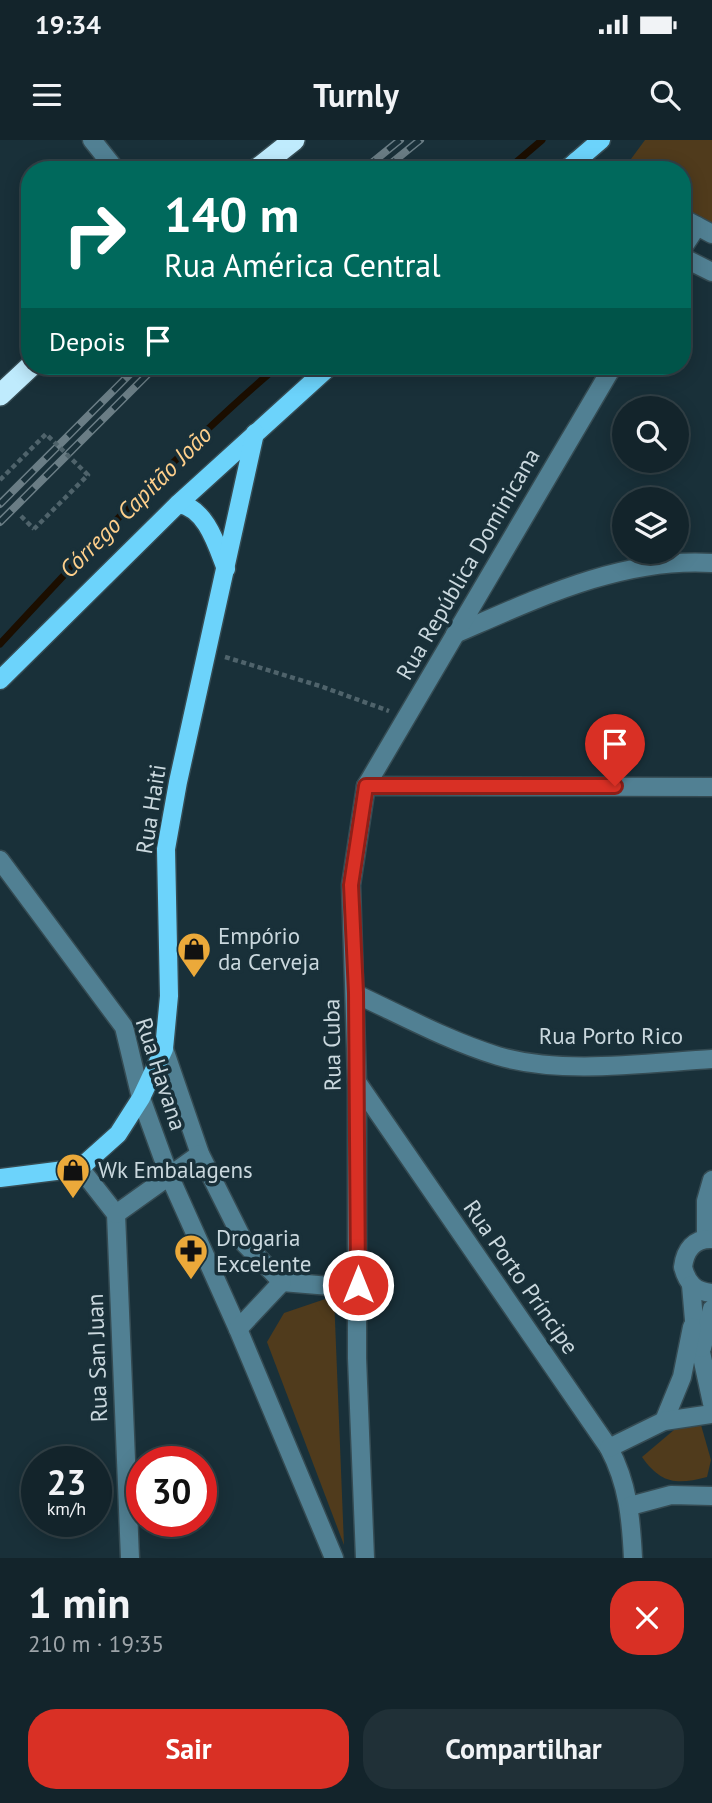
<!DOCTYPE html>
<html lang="pt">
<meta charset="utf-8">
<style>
body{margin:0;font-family:"PT Sans",sans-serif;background:#203037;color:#f1f3f6;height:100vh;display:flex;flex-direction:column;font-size:26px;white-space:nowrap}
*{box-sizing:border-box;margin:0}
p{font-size:23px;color:#9da4a9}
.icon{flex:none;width:38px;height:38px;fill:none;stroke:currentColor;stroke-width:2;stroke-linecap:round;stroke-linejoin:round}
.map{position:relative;height:1418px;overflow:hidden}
.details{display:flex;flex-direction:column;background:#13242b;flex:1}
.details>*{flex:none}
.guide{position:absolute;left:21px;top:21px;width:670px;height:214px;border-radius:28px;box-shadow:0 4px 18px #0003,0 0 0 2px #324147;background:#00695c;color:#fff;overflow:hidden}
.buttons{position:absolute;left:612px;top:256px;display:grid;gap:14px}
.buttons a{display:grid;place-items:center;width:77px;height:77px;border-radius:50%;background:#13242b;box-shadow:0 4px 18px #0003,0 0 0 2px #324147;font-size:35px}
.speed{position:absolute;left:21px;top:1306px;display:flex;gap:14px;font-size:35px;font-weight:700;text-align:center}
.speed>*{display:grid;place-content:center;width:91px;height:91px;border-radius:50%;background:#13242b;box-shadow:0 4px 18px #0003,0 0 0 2px #324147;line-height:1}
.speed small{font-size:18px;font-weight:400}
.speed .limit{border:10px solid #d22;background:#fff;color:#111}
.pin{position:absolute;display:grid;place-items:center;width:60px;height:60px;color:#fff;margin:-72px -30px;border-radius:50% 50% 50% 0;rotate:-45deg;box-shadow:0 0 7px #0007}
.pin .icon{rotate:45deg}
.me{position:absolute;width:77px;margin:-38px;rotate:0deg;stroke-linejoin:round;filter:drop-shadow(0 0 5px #0008)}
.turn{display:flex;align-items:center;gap:24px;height:147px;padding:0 28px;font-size:32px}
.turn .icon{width:91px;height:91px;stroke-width:2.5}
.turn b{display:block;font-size:49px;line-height:60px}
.then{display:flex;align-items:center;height:66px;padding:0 28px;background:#0003;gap:14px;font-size:26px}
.round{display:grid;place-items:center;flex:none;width:74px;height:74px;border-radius:28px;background:#203037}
.summary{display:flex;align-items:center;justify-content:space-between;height:119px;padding:0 28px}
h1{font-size:42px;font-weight:700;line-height:52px}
.button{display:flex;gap:14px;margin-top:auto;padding:14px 28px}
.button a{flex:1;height:80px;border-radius:28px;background:#d93025;color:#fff;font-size:28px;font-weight:700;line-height:80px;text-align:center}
.button a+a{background:#203037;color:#f1f3f6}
.status{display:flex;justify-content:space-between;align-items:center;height:49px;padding:0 35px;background:#13242b;direction:ltr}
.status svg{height:19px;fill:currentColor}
header{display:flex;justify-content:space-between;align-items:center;height:91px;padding:0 28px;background:#13242b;font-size:32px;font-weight:700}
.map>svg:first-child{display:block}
</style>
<div class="status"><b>19:34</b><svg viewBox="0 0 49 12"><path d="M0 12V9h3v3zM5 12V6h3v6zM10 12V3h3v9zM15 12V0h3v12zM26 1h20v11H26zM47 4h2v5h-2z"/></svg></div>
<header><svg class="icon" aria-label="menu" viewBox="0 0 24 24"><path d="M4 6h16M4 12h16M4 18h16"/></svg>Turnly<svg class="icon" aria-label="search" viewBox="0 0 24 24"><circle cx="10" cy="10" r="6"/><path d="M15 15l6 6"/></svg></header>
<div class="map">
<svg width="712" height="1418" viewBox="0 0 712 1418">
<rect width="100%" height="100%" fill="#193039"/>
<g fill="#503b1c">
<path d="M645,0h67v84l-29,-13 -1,-41h-52l1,-11z"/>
<path d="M334,1156l10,249 -77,-203 17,-29z"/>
<path d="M681,1284l20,1 10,35 -4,17c-30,8 -46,7 -65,-20z"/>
</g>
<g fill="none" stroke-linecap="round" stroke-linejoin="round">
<g stroke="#1b0e00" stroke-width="7">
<path d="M507,30l35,-30"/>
<path d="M0,504c89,-96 178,-193 278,-278"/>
</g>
<g stroke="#354b53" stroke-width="21">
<g id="minor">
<path d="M92,0l24,30"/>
<path d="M576,21l16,9"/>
<path d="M682,78l30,16"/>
<path d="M682,109l15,-23"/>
<path d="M682,117l30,15"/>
<path d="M455,494c81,-35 167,-77 257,-71"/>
<path d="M366,646l346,1"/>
<path d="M0,720l124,167 17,71 28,77 69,154 96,229"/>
<path d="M356,854c47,22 93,47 142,62 64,19 148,7 214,3"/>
<path d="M164,909l36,105 45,90 37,38 48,4 28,21"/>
<path d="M357,942l252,366c19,36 22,70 24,110"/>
<path d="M80,1028l36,46 14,344"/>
<path d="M116,1074l84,-60"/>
<path d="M706,1099v-38l6,-21"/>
<path d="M712,1099c-18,-1 -27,11 -29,28 4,16 12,25 29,26"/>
<path d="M691,1145l3,35 18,83"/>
<path d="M238,1189l44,-47"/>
<path d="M702,1208l10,-39"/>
<path d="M664,1281l18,-44 10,-50"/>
<path d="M609,1308l55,-27 48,-7"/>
<path d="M630,1366l41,-11 41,1"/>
<path d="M365,1418l-8,-200v-276l-6,-197 15,-99 247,-420"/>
</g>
</g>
<g stroke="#354b53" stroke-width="21">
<g id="major">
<path d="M566,30l35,-30"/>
<path d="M178,364c28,3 39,42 48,65"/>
<path d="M0,540l178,-176 152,-138"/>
<path d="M0,1038l80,-10 38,-34 23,-36 23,-49 5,-53 -3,-147 12,-67 77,-349"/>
</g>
</g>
<g stroke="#354b53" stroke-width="24">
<g id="highway">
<path d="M256,30l38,-30"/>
<path d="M0,255l31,-29"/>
</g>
</g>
<g stroke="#4f636b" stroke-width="4.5" stroke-dasharray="5 3.5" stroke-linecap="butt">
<path d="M21,376l13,13"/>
<path d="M225,517l95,29 69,25"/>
</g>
<use href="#minor" stroke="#518093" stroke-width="18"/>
<use href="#major" stroke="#6cd3fb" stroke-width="18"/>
<use href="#highway" stroke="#bfebfd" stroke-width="21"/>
<g stroke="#6a7d85" stroke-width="8">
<g id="rail">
<path d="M363,30l37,-30"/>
<path d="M383,30l37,-30"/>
<path d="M0,364l138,-138"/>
<path d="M0,382l156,-156"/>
</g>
</g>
<use href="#rail" stroke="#193039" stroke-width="5" stroke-dasharray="16" stroke-linecap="butt"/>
<path stroke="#4f636b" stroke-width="4.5" stroke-dasharray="5 3.5" stroke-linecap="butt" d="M0,340l46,-46 42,41 -54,54"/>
</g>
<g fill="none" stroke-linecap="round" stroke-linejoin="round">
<g stroke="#8d1f18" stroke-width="18">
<path id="route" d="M358,1145l-2,-292 -5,-108 15,-99h249"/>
</g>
<use href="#route" stroke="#d93025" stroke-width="12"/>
</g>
<defs>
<g id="shop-pin" transform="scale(1.75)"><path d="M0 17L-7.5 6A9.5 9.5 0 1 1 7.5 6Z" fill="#eba93a" stroke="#193039"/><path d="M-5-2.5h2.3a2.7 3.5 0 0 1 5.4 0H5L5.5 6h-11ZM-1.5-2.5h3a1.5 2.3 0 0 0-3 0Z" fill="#111"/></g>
<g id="pharmacy-pin" transform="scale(1.75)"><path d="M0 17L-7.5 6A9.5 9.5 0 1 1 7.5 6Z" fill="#eba93a" stroke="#193039"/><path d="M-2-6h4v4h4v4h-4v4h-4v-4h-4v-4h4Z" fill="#111"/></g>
</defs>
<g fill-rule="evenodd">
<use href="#shop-pin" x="194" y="809"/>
<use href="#shop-pin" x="73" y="1030"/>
<use href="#pharmacy-pin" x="191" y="1111"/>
</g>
<g text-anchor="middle" stroke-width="7" stroke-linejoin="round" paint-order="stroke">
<g font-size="23" fill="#cad8de" stroke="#193039">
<text transform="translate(468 424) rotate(-60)" y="8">Rua República Dominicana</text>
<text transform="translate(151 669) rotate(-81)" y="8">Rua Haiti</text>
<text x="611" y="904">Rua Porto Rico</text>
<text transform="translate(332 905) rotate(-91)" y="8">Rua Cuba</text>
<text transform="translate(161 934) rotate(72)" y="8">Rua Havana</text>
<text transform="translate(521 1137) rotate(55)" y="8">Rua Porto Príncipe</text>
<text transform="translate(97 1218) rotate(-92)" y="8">Rua San Juan</text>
</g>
<g font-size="23" fill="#cad8de" stroke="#193039" text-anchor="start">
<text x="218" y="804">Empório<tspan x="218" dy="26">da Cerveja</tspan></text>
<text x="98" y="1038">Wk Embalagens</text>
<text x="216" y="1106">Drogaria<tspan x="216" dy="26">Excelente</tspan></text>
</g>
<g font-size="24" font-style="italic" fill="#fecf8b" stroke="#193039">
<text transform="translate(136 362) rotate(-45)" y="8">Córrego Capitão João</text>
</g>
</g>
</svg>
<div class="buttons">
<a><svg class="icon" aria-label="search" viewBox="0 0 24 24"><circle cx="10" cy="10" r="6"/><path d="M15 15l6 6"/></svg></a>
<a><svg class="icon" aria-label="layers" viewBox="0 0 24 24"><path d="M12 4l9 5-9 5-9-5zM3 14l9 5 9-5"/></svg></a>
</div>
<div class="speed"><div>23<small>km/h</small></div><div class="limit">30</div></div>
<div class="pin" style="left:615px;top:646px;background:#d93025"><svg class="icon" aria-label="arrive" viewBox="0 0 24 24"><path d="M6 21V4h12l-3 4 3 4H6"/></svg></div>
<svg class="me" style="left:358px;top:1145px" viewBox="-20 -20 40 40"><circle r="17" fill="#d93025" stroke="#fff" stroke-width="3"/><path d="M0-11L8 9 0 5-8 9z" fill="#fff"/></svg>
<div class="guide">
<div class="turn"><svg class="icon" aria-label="right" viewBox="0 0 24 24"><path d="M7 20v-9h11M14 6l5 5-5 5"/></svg><div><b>140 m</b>Rua América Central</div></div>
<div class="then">Depois<svg class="icon" aria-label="arrive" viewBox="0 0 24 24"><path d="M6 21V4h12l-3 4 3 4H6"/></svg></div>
</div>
</div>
<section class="details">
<div class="summary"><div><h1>1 min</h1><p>210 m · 19:35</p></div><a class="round" style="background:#d93025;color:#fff"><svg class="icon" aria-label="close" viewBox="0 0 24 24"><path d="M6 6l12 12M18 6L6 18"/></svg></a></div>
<div class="button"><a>Sair</a><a>Compartilhar</a></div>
</section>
